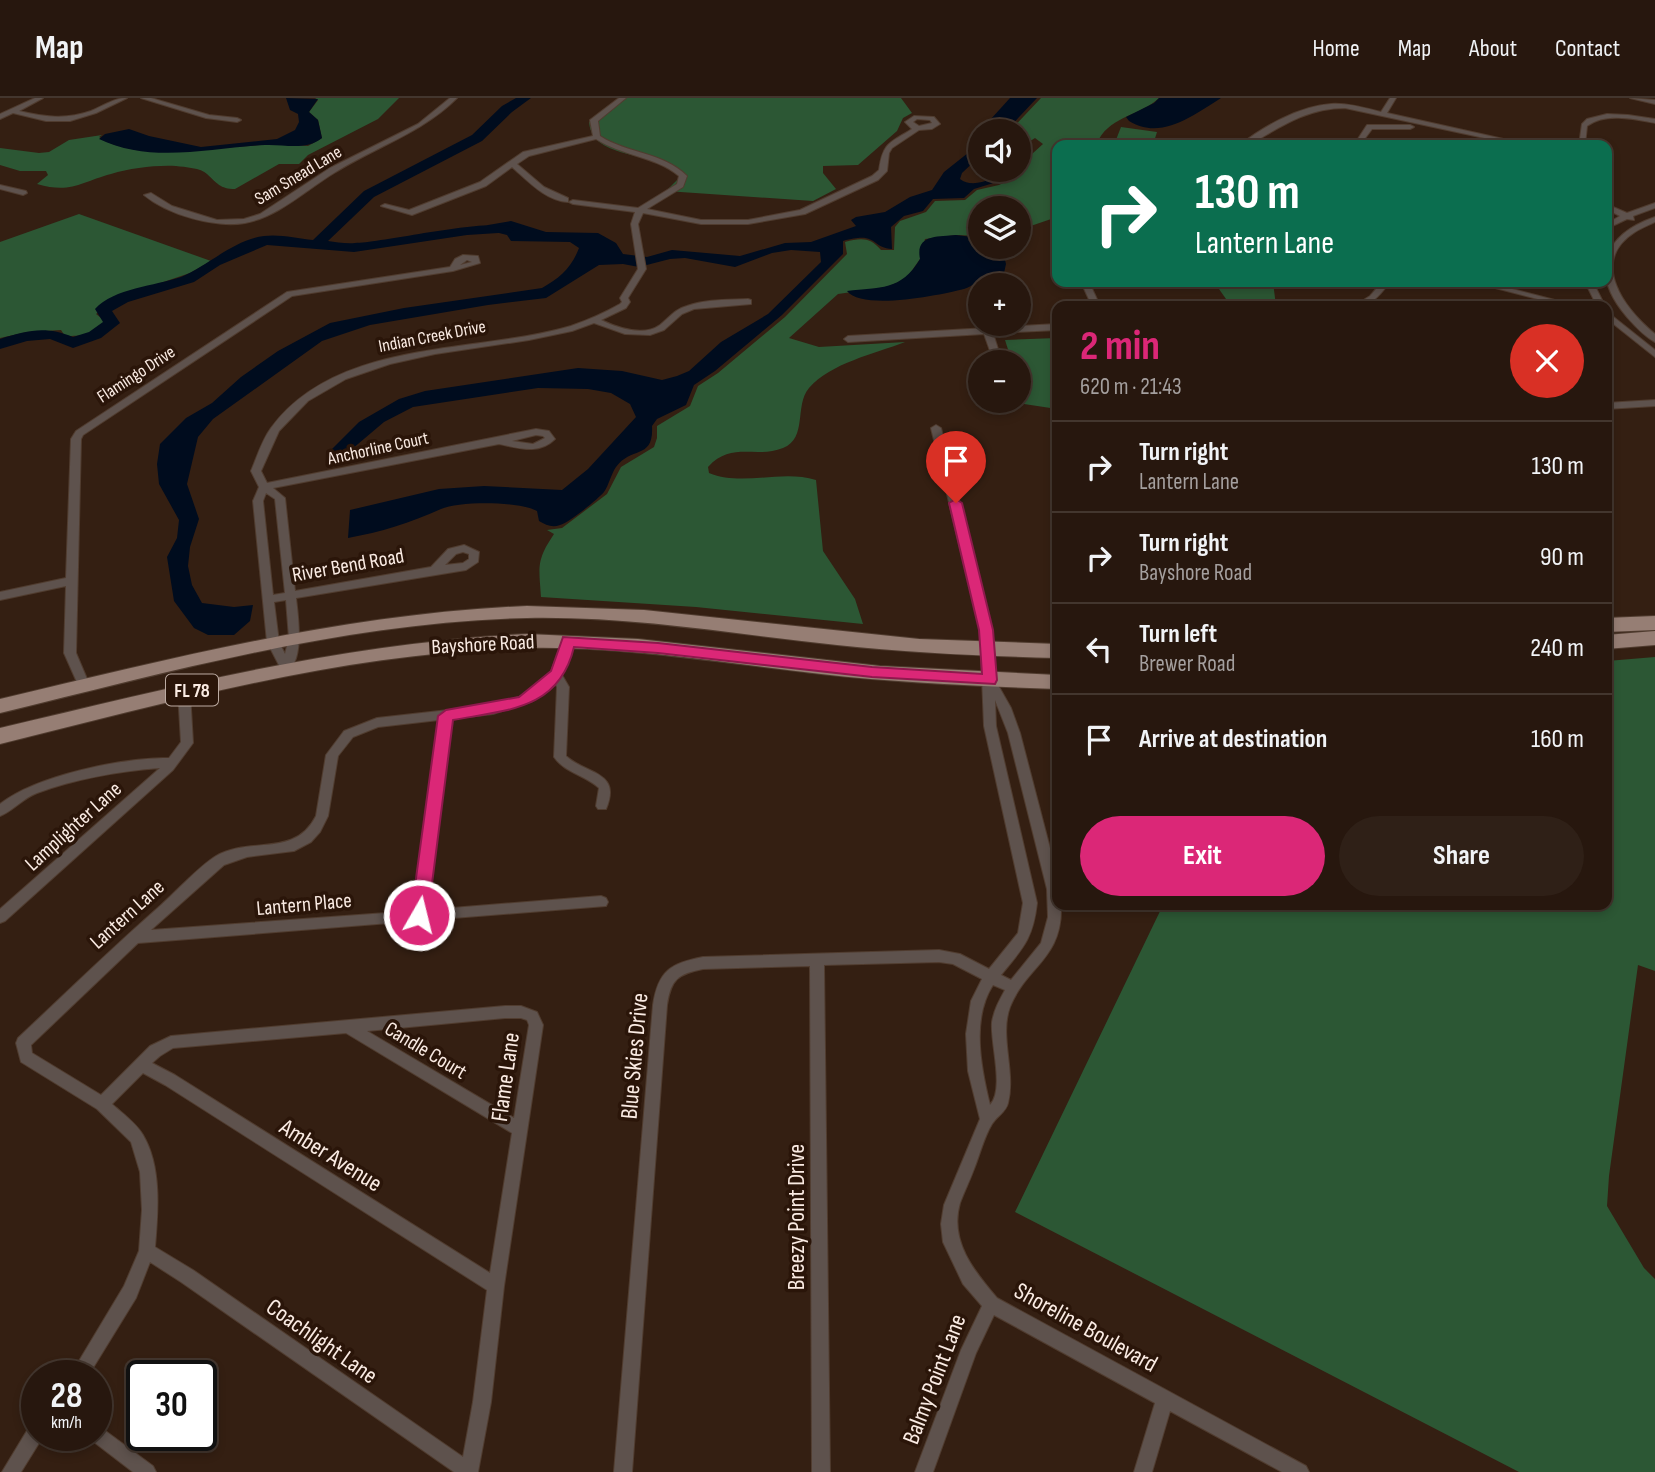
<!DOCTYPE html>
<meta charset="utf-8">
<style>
body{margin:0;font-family:"Sofia Sans Condensed",sans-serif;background:#2f2017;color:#f1f3f6;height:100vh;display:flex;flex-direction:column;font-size:26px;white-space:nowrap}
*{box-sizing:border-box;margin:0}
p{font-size:23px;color:#a49f9e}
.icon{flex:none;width:38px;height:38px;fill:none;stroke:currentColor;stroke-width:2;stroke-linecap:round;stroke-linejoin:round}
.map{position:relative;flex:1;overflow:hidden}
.drawer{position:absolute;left:1052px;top:203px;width:560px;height:609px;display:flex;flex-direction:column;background:#27170e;border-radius:14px;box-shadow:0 4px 10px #0003,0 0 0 2px #43362e}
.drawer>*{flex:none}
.guide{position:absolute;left:1052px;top:42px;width:560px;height:147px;border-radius:14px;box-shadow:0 4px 10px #0003,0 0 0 2px #43362e;background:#0b6e4f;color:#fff;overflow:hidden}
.controls{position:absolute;left:968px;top:21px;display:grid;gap:14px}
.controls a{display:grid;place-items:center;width:63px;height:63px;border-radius:50%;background:#27170e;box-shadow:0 4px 10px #0003,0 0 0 2px #43362e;font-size:35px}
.speed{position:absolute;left:21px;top:1262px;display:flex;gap:14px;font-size:35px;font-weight:700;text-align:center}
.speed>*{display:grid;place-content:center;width:91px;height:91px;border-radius:50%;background:#27170e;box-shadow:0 4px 10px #0003,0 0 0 2px #43362e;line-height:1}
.speed small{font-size:18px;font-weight:400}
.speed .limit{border:4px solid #111;border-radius:10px;background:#fff;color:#111}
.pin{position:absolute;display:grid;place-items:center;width:60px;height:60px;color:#fff;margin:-72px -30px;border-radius:50% 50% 50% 0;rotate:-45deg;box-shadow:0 0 7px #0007}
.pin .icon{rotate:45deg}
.me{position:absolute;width:77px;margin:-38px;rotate:8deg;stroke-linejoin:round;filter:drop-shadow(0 0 5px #0008)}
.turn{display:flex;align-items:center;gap:24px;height:147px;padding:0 28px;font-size:32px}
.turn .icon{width:91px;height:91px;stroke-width:2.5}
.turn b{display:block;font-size:49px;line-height:60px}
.round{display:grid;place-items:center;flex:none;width:74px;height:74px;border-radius:37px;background:#2f2017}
.head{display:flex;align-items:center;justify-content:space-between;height:119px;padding:0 28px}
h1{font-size:42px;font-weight:700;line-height:52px;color:#db2777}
.action{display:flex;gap:14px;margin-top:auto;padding:14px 28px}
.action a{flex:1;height:80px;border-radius:42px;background:#db2777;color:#fff;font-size:28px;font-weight:700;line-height:80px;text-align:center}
.action a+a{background:#2f2017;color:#f1f3f6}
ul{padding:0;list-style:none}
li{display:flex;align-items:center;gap:21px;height:91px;padding:0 28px;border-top:2px solid #43362e}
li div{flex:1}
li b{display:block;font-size:26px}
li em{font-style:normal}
header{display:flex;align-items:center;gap:42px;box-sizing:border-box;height:98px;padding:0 35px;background:#27170e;border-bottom:2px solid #43362e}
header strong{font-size:33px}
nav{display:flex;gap:38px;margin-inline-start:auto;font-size:24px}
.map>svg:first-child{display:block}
</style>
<header>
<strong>Map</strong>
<nav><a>Home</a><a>Map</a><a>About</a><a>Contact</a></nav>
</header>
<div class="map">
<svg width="1655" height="1374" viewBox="0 0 1655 1374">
<rect width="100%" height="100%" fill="#341f12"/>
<g fill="#2c5734">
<path d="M315,0h84l-21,21 -70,36 -9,9h-20l-44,25c-15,0 -18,-6 -28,-15 -6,-6 -22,-7 -31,-8 -21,-1 -45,2 -65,8 -30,8 -40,20 -74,10l11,-9 -2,-4h-26l-20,-6v-17l39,5 10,-1 20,-12 33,-5 -3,2 13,7 24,6 29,2 111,-8 32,2 14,-8 -4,-18 -9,-8 9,-12z"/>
<path d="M620,0h281l11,15 -9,5 -6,13 -39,34 -35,1v7l13,16 -23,12 -147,-10 14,-14c-21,-28 -88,-15 -91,-55z"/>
<path d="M1041,0h118c-18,17 -47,18 -60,41l1,6h-43v72l-38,13 -1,-22h-38v28l-24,-1 -31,4 -5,20 -14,20 -19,8 -49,7 -49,44 30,9 86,-5c-31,12 -74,21 -96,46 -15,18 -1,50 -26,60 -28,11 -51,-7 -75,19l1,6c34,14 72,-4 107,7l7,71 32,48 8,25 -167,-17 -155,-10c-2,-31 -5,-36 13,-63l-7,-4 15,-2 45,-34 14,-27 33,-20 3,-9v-12l33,-20 8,-20 20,-13 67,-56 62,-63 -2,-12c16,-4 25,-5 36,8h13l1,-23 5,-6 26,-9 9,-11 30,-1 12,-10 22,-5 17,-8 6,-14 21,-19 -8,-6 -16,10 -1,-17h-8z"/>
<path d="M1121,29l36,5 -4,13h-39z"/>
<path d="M79,116l132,47 -21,12 -77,26 -17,15 9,7c-10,14 -23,15 -40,15l-4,-6 -34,2 -27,6v-96z"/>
<path d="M1214,184h59l3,24h-45z"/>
<path d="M1057,240v71l-33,-5 -5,-19 -1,-23h-6l-7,-22z"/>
<path d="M1655,559v314l-17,-6 -29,211 -2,30 37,62 11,11v193h-136l-504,-260 148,-307h443l1,-244z"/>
</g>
<g fill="#000c1e">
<path d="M286,0l32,1 -9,13 9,8 4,18c-16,13 -38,6 -57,7 -54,3 -115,19 -166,-6l6,-5 24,-5 20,7 52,11 76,-8 18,-9 4,-8 -1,-8 -8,-4z"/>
<path d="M1010,0h27l-31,33h-26z"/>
<path d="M1159,0h62c-27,17 -60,43 -92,23l-3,-4 28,-14z"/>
<path d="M980,35v23l-18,17 -2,6c13,10 34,0 45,-9h12l-4,7 -39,12 -10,9 -31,1 -10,12 -19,5 -13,11 1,22c-22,-1 -13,-18 -49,-8v13l-61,61 -67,56 -21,14 -8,20 -29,14 -5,7c2,34 -21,20 -36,41 -5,7 -7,18 -12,25 -6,7 -35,31 -44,33 -8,3 -14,0 -21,-4l-2,-10c-18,-10 -78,-10 -96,-2 -31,14 -60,23 -93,29l2,-28 89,-21 45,-3 78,4 26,-21 48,-52 -6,-13 -19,-11 -23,-4 -50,-1 -125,19 -29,15 -39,33 -15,-4 29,-29 40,-23 26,-8 153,-23 44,3 40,9 15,-4 12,-5 32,-29 47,-28 53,-52 -1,-10 -29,-2 -19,3 -37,14 -50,-9 -15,1 -31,8 -16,-3 -24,1 -53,33 -58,7 -118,20 -48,16 -109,78 -15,18 -11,47 12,35 -9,28 -2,19 4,19 10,18 32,4 19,-2 -3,16 -16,14h-26l-14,-7 -20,-27 -7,-44 10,-19 2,-18 -20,-36 -2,-20 3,-20 26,-26 26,-15 29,-26 37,-26 52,-28 74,-15 138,-20c18,-10 30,-21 37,-40l-9,-6 -59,-1 -4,-6 -24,-6 5,-4 23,-4 35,11 52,1 18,10 7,11 24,3 25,-7 68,6 45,-13 26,-1 45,-16 -5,-6 5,-3 29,-5 25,-15 22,-7 12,-18 29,-23z"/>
<path d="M956,137l24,3v9h22l4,17 -2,9c-5,2 -11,2 -16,4 -8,2 -15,9 -24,12 -23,6 -102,22 -117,2 33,-4 54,0 73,-32 -5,-25 18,-22 36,-24z"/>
</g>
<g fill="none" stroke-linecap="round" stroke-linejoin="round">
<path fill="#000c1e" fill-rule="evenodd" d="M516,0h15l-19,14 -30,29 -108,56 -46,44c8,1 18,3 27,2 28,0 145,-28 159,-14l-2,3 -45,3 -113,17 -87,-7 -47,20 -26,17 -66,20 -16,9 8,12 -19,15 -28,10 -23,-9 -23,2 -27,8v-10c28,-9 46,-13 73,-2l16,-5 14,-10 -8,-13c19,-21 60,-23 86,-32 27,-11 52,-37 83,-41 15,-2 33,2 49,4l51,-49 108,-56 30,-29z"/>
<g stroke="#503c2f" stroke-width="2">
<g id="minor">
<path d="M35,0h8l-24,13c25,6 47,9 72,0 12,-5 23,-13 36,-13l-31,15 -26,8h-24l-33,-8 -13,6v-5z"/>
<path d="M141,0h10l58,17 28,3 4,2 -4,2 -31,-4z"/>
<path d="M450,0h7c-35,35 -82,49 -123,75 -28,17 -56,44 -89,50 -30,5 -77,-8 -101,-28l7,-2 21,13 45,14 27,-1 16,-5 70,-46 88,-44z"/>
<path d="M619,0h7l-28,23 2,15c28,18 63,16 87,40l-4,11 -36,22 54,11h47l52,-10 72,-34 7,-6c4,-28 11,-27 33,-41l-7,-7 9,-6 20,1 6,7 -8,5 -13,1 -27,18 -3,5 -2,18 -9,9 -73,34 -57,10h-47l-58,-11 -5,11 8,45 -18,29 2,4 -4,6 -25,12c17,8 42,17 59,5 9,-7 15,-16 27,-19 20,-7 41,-6 61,-7l3,1v4l-57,5 -12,5 -18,16 -14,5 -25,-1 -31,-11 -22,8 -43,9 -94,14 -45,10 -44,15 -38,22 -29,30 -18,40 6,12 269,-54 13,2 6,8c-16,16 -36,9 -56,5l-226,44 12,10 10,93 136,-24 17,-18 16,-4 15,7 -1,10 -12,8 -170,28c2,18 9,64 -10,74l-4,-1 -15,-29 -14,-141 6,-14 -8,-16c6,-14 11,-31 20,-43 66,-90 206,-74 300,-102 17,-6 33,-13 49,-22l2,-2 -2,-4 18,-29 -7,-45 4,-12 -62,-8 -4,-2 4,-2 65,8 39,-24 2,-8c-24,-20 -57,-20 -83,-37l-67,17 -12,8 27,23 24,11v4c-22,-1 -40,-21 -56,-35l-26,19 -74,29 -31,-9 4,-2 24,6 71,-28 43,-30 70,-16 -3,-16zM917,21l13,1 2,3 -13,3 -6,-4zM536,337l7,1 2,2 -12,6 -21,-3zM266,395l9,6 10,94 -12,2 -10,-94zM463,454l6,2v5l-6,4 -18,2 11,-11zM286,502l3,38 -4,16 -6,-12 -5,-40z"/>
<path d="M1390,0h6l-9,15 143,32h-13l-172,-37c-38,0 -65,19 -96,37h-9c24,-19 60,-39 91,-41 17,-1 34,4 50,8z"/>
<path d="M1630,0l25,2v4z"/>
<path d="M1607,16l21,1 27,4v4c-20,-4 -50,-11 -68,3l-2,19h-6l3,-21 5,-5z"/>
<path d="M1367,27h43l4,2 -4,2h-38l-12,16h-6z"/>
<path d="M0,87l26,6 1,2 -4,2 -23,-6z"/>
<path d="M1655,105v5l-22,8 1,4 -7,-1 -21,10v-5l14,-8 -14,-7v-5l21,9z"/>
<path d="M1655,119v5c-6,3 -14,6 -20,10 -47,30 -10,77 20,102v8c-11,-6 -20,-16 -28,-25 -38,-44 -24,-82 28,-100z"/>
<path d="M463,157l15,1 2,7 -27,8 -161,25 -209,139 -2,4 -5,214 14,33 -6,4 -4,-1 -16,-36 2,-67 -66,14v-8l66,-14 5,-139 5,-8 211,-139 163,-25 5,-8zM467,162l5,2 -12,3z"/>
<path d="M1081,184h8l11,24h-8z"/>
<path d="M1382,184h8c-10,13 -18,24 -36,24l16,-10z"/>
<path d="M1472,184h13l93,24h-13z"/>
<path d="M1585,184h8l12,24h-8z"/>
<path d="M1606,213l49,39v7l-49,-39z"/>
<path d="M1057,226v6l-64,3 9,29h-8l-10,-28 -136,8 -4,-3 4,-3z"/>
<path d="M1655,302v6l-49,3v-6z"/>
<path d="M1005,303h9l3,6 -5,3 -3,-1z"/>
<path d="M936,327l5,3 51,202 2,48 17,30 9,25 37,142v30h4c2,54 -35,61 -51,102 -11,29 6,65 -2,96 -2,9 -11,13 -16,21 -8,13 -12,30 -18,45 -4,11 -10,23 -14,34 -11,38 14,68 37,95l309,168 3,6h-27l-112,-61 -18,61h-18l21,-69 -161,-88 -18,38 -43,119h-18l46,-122 21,-44 -19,-22 -20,-42 -2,-18 3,-19 36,-86 -12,-48 -2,-37 5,-33 11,-22 -29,-15 -14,-2 -115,3 6,507h-18l-2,-506 -107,3c-25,5 -32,10 -36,36l-35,467h-18l39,-467c5,-34 18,-42 50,-48l236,-7 21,4 29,15 29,-36 5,-30 -39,-177 -4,-96 -49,-202zM995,602l13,33 39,156 1,28 -7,26 -30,37 -10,-5c22,-27 32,-36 36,-72l-41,-177zM993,887l12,5c-6,11 -11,20 -13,32 -2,21 13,67 -2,83 -9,-37 -19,-86 3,-120z"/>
<path d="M569,539l6,4 -13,34 7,12 -3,69c21,19 56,15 40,53h-8l-2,-3 3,-18c-14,-13 -34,-15 -45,-31l3,-70 -2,-4 -22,18 -40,13 -42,5 -24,191 174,-14 5,2 2,4 -2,4 -468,37 -107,102 1,8 69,42 49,-49 21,-10 334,-30h16l16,6 6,13 -39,261 -13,116 -13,70h-24l-273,-190 -31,-20 -14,36 -48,78h-18l54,-90 15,-35 3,-41 -2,-38 -9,-30 -34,-33 -76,-47 -5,-19 2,-5c47,-44 93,-89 142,-132 16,-14 38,-39 56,-50 35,-20 79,2 100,-40l10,-61 18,-24 33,-13 116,-13 32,-10 25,-21 13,-33zM439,622l-25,191 -263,19 73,-65 23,-8 47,-6 17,-9 9,-10 8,-16 10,-60 15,-19 25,-10zM505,920h16l6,2 2,5 -15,93 -147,-87zM346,935l166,100 -22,140 -315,-198 -23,-12 8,-7 13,-8zM143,975l22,12 322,205 -14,112 -10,55 -270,-187 -38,-23c3,-35 7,-80 -12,-112 -7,-12 -21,-22 -31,-31z"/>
<path d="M184,590l6,4 3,51 -20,27 -168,151 -5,2v-14l160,-141c-40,3 -85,11 -123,25 -14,5 -24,18 -37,23v-12c37,-29 122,-46 169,-46l12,-16 -3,-50z"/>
<path d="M37,1323v14h7l-23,37h-19l29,-48z"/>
<path d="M96,1326l57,42 3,6h-23l-43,-33 -2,-4h8z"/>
</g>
</g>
<g stroke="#503c2f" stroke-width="2">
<g id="primary">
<path d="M527,508l117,4 275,29 138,5v14c-73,-2 -147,-5 -220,-13 -103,-11 -206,-29 -310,-27 -179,4 -354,53 -527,95v-14c177,-42 344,-85 527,-93z"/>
<path d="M1655,518v14l-49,2v-14z"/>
<path d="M1655,533v14l-49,4v-14z"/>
<path d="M527,536l111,5 242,27 177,9v14c-79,-3 -157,-6 -236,-15 -97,-11 -195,-28 -294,-26 -179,4 -354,53 -527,96v-16c177,-42 344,-85 527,-94z"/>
</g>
</g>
<use href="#minor" fill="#5e524d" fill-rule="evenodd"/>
<use href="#primary" fill="#967e74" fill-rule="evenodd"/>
</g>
<path fill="#db2777" stroke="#8e194d" stroke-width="2" d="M956,401l6,4 31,127 4,50 -2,4 -123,-7 -214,-24 -84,-6c-15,63 -67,63 -121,73l-25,195 -2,5 -7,2 -6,-2 -2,-5 27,-199 8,-6 73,-13 32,-26 12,-34 95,6 214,24 110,7 -3,-44 -30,-127z"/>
<g text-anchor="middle" stroke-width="7" stroke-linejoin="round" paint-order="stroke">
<g font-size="18" fill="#faebe3" stroke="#2a1509">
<text transform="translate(298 77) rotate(-31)" y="6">Sam Snead Lane</text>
<text transform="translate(432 238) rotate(-11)" y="6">Indian Creek Drive</text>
<text transform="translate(136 276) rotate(-33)" y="6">Flamingo Drive</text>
<text transform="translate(378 350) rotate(-12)" y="6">Anchorline Court</text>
</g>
<rect fill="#2a1509" stroke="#bcaba2" stroke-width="2" x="166" y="576.5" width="52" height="31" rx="5"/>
<g font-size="19" font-weight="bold" fill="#faebe3">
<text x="192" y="599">FL 78</text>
</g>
<g font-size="21" fill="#faebe3" stroke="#2a1509">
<text transform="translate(348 467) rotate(-10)" y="7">River Bend Road</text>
<text transform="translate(483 546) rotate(-3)" y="7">Bayshore Road</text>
<text transform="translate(73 728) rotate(-42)" y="7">Lamplighter Lane</text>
<text transform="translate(304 806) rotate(-5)" y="7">Lantern Place</text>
<text transform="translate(127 816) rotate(-42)" y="7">Lantern Lane</text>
<text transform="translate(426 952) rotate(31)" y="7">Candle Court</text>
</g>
<g font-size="24" fill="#faebe3" stroke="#2a1509">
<text transform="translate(634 958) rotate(-85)" y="8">Blue Skies Drive</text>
<text transform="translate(505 979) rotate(-82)" y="8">Flame Lane</text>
<text transform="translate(331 1057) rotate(32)" y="8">Amber Avenue</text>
<text transform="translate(796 1119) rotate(-90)" y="8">Breezy Point Drive</text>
<text transform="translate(1086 1229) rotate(29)" y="8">Shoreline Boulevard</text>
<text transform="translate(322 1243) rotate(35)" y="8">Coachlight Lane</text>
<text transform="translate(934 1281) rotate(-69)" y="8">Balmy Point Lane</text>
</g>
</g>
</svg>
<div class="controls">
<a><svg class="icon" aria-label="sound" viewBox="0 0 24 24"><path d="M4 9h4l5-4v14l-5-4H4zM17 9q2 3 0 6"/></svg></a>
<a><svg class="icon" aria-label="layers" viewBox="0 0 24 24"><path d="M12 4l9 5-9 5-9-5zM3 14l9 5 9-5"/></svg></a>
<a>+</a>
<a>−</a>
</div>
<div class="speed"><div>28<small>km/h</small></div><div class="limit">30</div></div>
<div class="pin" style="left:956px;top:405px;background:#d93025"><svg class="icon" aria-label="arrive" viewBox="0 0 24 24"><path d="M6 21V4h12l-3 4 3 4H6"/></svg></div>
<svg class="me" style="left:419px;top:817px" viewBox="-20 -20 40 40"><circle r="17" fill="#db2777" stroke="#fff" stroke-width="3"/><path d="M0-11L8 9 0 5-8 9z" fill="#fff"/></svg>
<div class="guide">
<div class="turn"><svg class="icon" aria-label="right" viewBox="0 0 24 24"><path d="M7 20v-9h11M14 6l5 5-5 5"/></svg><div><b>130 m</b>Lantern Lane</div></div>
</div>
<section class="drawer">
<div class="head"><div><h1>2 min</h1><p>620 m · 21:43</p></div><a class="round" style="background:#d93025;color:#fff"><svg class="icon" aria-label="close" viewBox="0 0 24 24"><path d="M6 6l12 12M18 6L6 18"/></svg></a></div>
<ul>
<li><svg class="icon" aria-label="right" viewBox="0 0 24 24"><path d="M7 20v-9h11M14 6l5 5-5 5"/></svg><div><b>Turn right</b><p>Lantern Lane</p></div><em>130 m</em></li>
<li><svg class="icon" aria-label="right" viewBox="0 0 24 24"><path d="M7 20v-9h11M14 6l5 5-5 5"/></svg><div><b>Turn right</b><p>Bayshore Road</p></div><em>90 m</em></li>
<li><svg class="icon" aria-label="left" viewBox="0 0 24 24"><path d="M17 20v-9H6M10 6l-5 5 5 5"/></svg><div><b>Turn left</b><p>Brewer Road</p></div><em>240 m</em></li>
<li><svg class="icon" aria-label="arrive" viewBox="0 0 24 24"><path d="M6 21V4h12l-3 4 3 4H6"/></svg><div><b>Arrive at destination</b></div><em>160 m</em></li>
</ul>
<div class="action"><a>Exit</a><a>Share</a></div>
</section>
</div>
